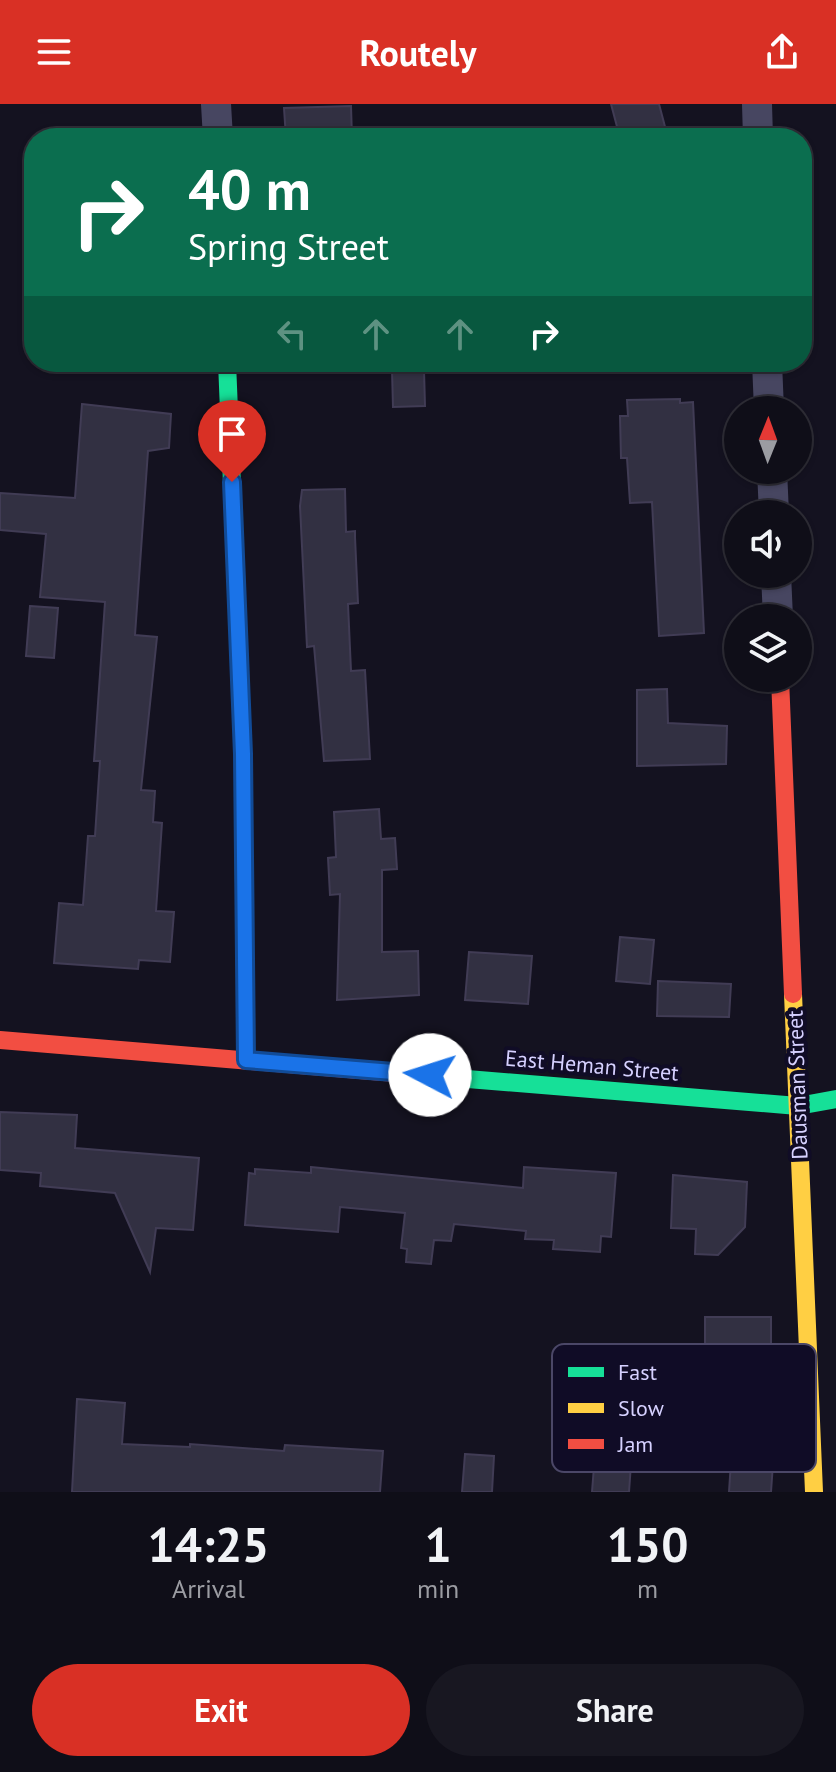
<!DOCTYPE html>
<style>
body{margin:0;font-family:"PT Sans",sans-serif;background:#181721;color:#f1f3f6;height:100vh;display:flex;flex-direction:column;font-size:30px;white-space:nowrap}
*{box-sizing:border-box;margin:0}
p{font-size:26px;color:#9b9ca2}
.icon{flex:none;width:44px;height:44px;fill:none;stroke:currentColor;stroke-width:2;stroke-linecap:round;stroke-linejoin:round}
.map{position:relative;height:1388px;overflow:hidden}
.sheet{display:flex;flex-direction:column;background:#0f0e18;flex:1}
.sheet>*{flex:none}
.guide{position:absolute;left:24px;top:24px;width:788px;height:244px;border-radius:32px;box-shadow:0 2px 6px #0004,0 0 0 2px #2f2e37;background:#0b6e4f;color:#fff;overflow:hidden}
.needle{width:52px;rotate:1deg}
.fabs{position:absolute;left:724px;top:292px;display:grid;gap:16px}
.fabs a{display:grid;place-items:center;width:88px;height:88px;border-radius:50%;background:#0f0e18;box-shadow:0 2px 6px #0004,0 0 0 2px #2f2e37;font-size:40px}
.pin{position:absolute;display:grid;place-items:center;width:68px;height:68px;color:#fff;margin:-82px -34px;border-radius:50% 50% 50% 0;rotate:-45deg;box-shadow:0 0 8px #0007}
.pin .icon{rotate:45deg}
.me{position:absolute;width:88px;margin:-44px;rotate:275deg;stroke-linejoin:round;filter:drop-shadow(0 0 6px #0008)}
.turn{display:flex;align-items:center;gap:28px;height:168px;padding:0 32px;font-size:36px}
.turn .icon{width:104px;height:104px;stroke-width:2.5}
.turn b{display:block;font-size:56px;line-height:68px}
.lanes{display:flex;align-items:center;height:76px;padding:0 32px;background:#0003;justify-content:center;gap:40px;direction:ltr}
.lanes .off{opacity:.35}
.eta{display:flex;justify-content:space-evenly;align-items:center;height:136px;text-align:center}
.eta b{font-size:48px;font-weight:800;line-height:56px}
.primary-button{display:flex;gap:16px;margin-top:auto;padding:16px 32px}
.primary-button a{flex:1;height:92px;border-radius:48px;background:#d93025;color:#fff;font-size:32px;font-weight:800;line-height:92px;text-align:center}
.primary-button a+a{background:#181721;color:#f1f3f6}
header{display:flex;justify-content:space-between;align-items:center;height:104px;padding:0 32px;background:#d93025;color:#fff;font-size:36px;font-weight:800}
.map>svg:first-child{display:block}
</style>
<header><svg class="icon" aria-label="menu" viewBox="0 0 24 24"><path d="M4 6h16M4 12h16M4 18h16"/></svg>Routely<svg class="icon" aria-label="share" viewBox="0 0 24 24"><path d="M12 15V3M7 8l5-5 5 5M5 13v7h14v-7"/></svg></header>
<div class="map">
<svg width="836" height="1388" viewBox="0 0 836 1388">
<rect width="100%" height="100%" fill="#141220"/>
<g fill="#323042" stroke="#413c55" stroke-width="2">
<path d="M611,0h48l9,34h-48z"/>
<path d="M351,2l1,32h-66l-2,-30z"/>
<path d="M392,266h32l1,36 -32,1z"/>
<path d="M680,295v4l13,-1 11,231 -45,3 -7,-134 -22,1 -3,-45h-6l-1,-42h8l-1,-16z"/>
<path d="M82,300l89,10 -2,34 -21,3 -13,184 22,2 -16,153 14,1 -2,31 9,1 -6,88 18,1 -4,50 -31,-2 -1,9 -84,-6 5,-60 24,2 5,-69h7l5,-75h-6l11,-159 -65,-5 6,-63 -46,-4v-37l75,5z"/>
<path d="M345,385l1,43 9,-1v6l3,66 -10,1 3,67 14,-1 5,89 -46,2 -10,-115 -7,1 -7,-141 2,-16z"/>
<path d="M30,502l28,2 -4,50 -28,-2z"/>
<path d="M667,585l1,34 59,3 -1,38 -89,2v-76z"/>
<path d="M379,705l2,30 14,-1 2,31 -15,1v82l36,-1 1,44 -82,5 3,-106 -10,1 -2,-37 8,-1 -2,-45z"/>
<path d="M620,833l34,3 -4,44 -34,-3z"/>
<path d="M469,848l63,4 -4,48 -63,-4z"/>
<path d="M658,877l73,3 -2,33 -72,-1z"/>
<path d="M0,1008l77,3 -2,33 124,10 -6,72 -37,-2 -6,44 -35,-79 -75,-7 1,-13 -41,-3z"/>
<path d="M311,1063l212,21 1,-21 92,6 -5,64 -10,-1 -1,16 -47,-3 1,-9 -29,-1 1,-8 -72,-7 -3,17 -17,-1 -3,24 -25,-2 1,-13 -6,-1 4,-35 -65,-6 -2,25 -93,-7 4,-52 6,1v-5l56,4z"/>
<path d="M673,1071l74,7 -2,45 -27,28 -23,-1 1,-25 -25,-1z"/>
<rect x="705" y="1213" width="66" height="37"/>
<path d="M77,1295l48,4 -3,41 68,3v-3l94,7 1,-6 98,6 -3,41h-308z"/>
<path d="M597,1324l26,1 -2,34 10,1 -2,28h-37z"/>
<path d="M732,1342l42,3 -3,43h-42z"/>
<path d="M465,1350l29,2 -2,36h-30z"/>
</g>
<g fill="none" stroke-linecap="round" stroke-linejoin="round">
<g stroke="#474661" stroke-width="30">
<path d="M216,0l2,34"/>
<path d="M757,0l1,34"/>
<path d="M767,258l2,48"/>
<path d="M772,366l2,44"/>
<path d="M776,470l2,44"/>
</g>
<g stroke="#16e098" stroke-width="18">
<path d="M227,258l16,392 1,130"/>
<path d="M431,972l367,30 38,-7"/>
</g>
<path stroke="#ffcf43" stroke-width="18" d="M793,890l21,498"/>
<g stroke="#f24e42" stroke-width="18">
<path d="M780,574l13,316"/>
<path d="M244,780l2,176"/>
<path d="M0,936l431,36"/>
</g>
</g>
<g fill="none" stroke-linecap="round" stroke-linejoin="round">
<g stroke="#114b97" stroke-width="20">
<path id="route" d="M232,378l11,272 3,306 184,15"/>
</g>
<use href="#route" stroke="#1a73e8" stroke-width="14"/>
</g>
<g text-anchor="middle" stroke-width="8" stroke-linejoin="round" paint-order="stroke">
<g font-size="22" fill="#d6d1ff" stroke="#100c26">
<text transform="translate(592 961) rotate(5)" y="8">East Heman Street</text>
<text transform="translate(797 981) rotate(-92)" y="8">Dausman Street</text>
</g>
</g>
<rect x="552" y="1240" width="264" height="128" rx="12" fill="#100c26" stroke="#4b4767" stroke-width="2"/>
<rect x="568" y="1263" width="36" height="10" fill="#16e098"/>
<rect x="568" y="1299" width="36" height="10" fill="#ffcf43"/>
<rect x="568" y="1335" width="36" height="10" fill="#f24e42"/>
<g font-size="22" fill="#d6d1ff">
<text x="618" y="1276">Fast</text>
<text x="618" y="1312">Slow</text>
<text x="618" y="1348">Jam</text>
</g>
</svg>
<div class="fabs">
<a><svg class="needle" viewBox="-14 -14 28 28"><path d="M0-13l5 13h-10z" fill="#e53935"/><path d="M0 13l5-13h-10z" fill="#9b9ca2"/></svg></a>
<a><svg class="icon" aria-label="sound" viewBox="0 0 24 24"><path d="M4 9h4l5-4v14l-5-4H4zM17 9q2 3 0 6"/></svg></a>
<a><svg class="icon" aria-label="layers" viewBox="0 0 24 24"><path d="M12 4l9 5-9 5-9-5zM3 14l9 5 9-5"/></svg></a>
</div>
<div class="pin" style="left:232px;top:378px;background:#d93025"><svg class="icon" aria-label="arrive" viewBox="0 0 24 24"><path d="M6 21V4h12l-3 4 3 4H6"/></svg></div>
<svg class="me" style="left:430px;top:971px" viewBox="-20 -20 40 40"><circle r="19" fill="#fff"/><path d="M0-13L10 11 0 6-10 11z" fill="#1a73e8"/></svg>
<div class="guide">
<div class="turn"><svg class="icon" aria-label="right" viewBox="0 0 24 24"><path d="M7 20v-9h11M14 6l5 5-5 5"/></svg><div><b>40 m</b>Spring Street</div></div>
<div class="lanes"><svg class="icon off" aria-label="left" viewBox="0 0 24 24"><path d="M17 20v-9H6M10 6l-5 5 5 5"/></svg><svg class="icon off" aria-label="ahead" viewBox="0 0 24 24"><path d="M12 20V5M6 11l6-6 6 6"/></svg><svg class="icon off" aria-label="ahead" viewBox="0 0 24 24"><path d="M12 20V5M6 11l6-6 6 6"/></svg><svg class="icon" aria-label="right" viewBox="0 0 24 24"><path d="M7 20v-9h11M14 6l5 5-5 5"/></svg></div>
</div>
</div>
<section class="sheet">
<div class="eta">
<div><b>14:25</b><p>Arrival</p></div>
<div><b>1</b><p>min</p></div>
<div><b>150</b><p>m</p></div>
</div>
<div class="primary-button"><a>Exit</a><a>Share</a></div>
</section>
